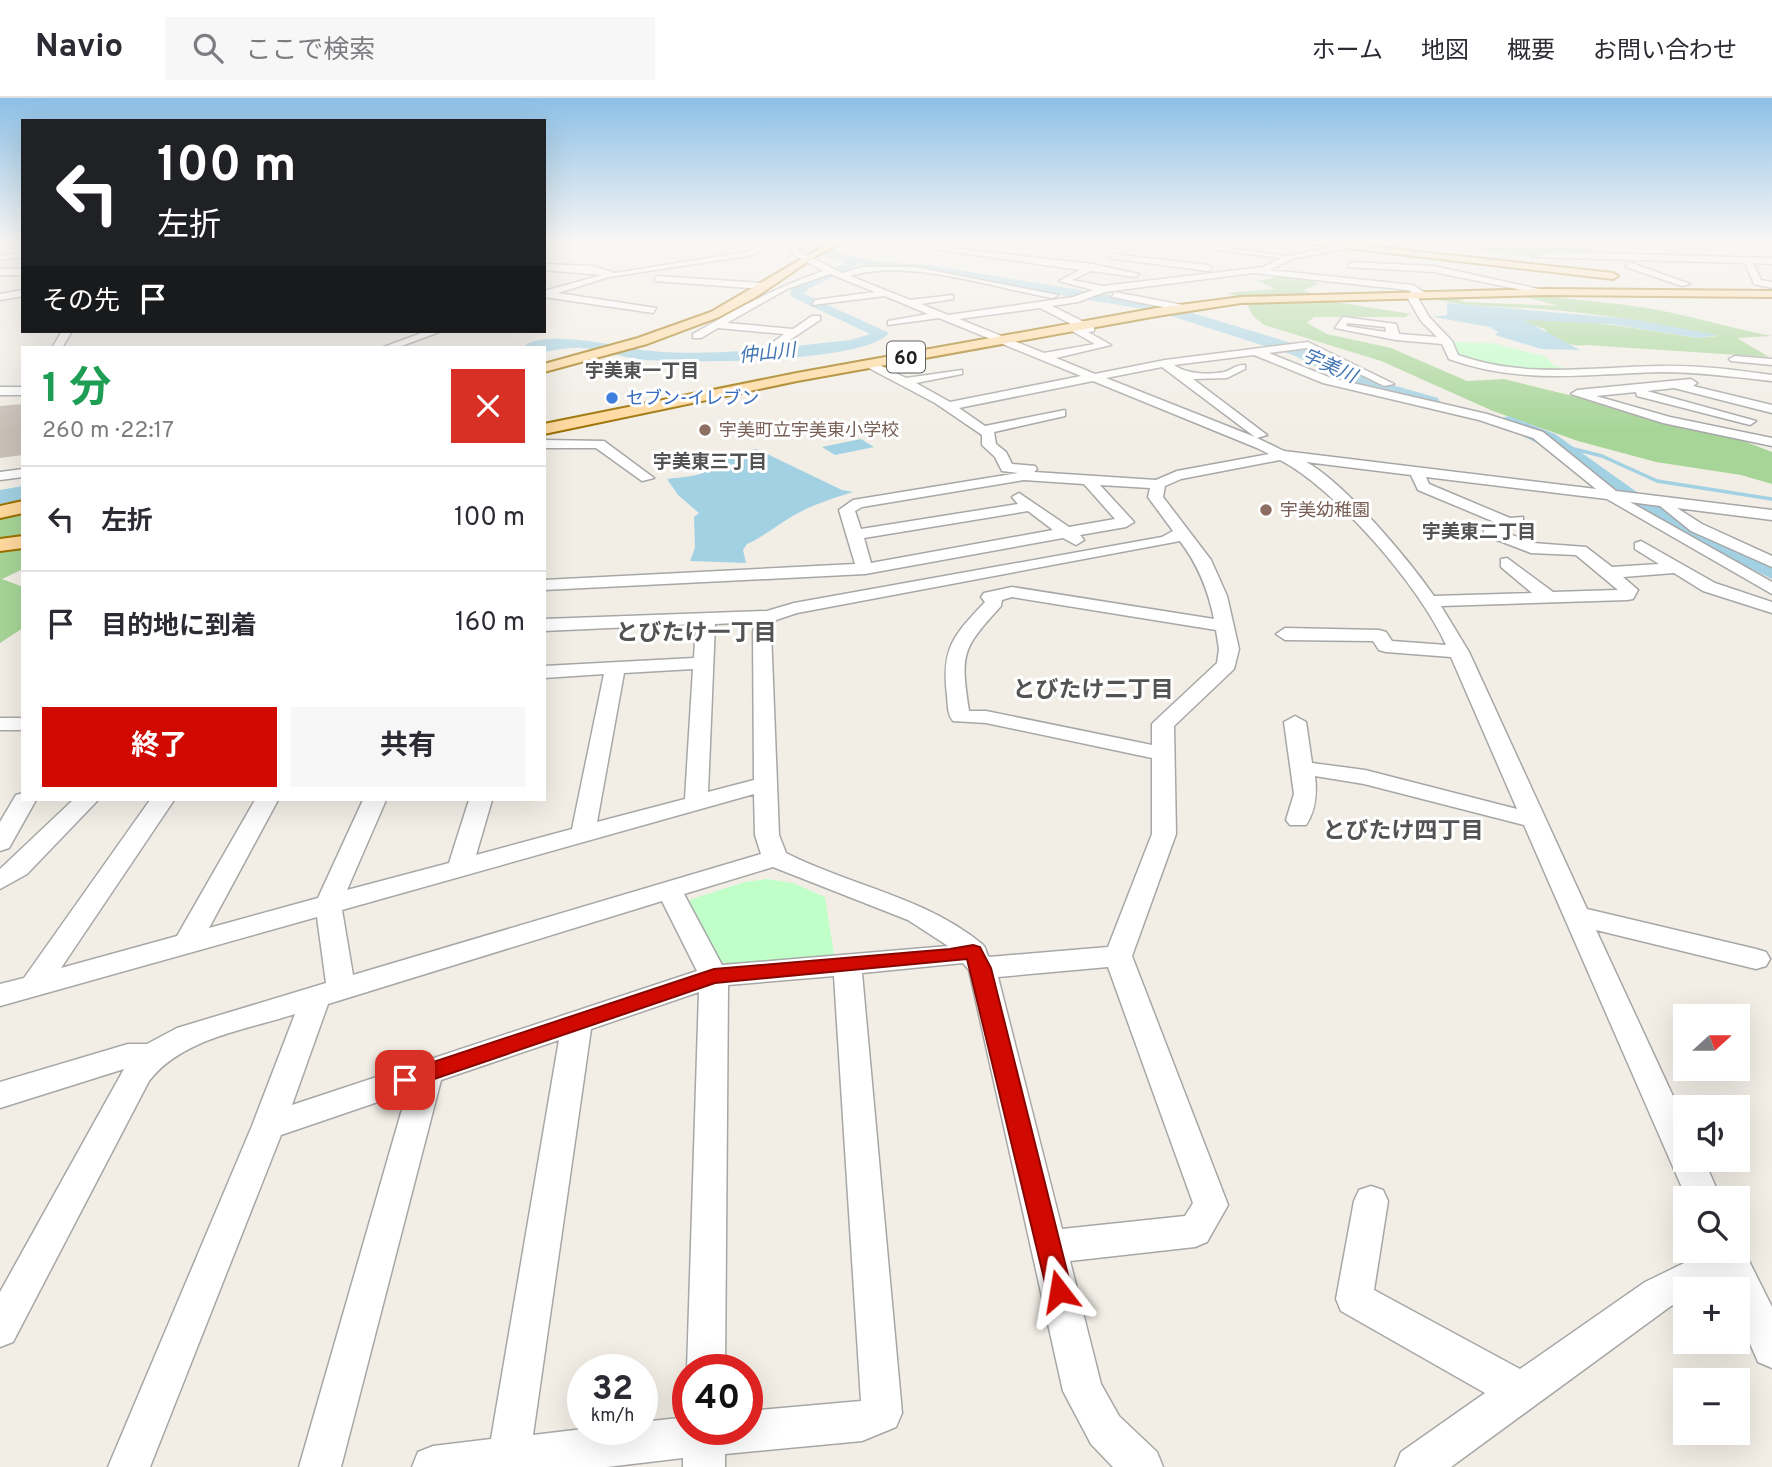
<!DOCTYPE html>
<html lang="ja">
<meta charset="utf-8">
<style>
body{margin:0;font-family:Overpass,"Noto Sans JP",sans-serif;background:#f7f7f7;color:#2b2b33;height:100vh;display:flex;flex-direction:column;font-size:26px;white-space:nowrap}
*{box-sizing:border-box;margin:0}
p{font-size:23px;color:#7c7c81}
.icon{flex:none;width:38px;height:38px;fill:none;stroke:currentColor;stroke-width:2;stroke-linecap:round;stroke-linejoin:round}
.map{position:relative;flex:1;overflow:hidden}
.drawer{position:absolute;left:21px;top:248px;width:525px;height:455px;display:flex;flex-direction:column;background:#fff;border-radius:0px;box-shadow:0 7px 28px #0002}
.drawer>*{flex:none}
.top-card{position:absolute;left:21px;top:21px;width:525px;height:214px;border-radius:0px;box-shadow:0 7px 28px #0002;background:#202124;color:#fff;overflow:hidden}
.needle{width:46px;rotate:69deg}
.fabs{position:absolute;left:1673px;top:906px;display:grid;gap:14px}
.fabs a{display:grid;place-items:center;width:77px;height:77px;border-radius:0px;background:#fff;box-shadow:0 7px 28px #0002;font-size:35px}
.speed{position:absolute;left:567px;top:1256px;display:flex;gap:14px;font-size:35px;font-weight:700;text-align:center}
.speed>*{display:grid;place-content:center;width:91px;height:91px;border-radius:50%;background:#fff;box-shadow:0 7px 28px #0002;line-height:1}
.speed small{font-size:18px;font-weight:400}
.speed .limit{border:10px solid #d22;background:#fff;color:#111}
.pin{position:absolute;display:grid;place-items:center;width:60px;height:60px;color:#fff;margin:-30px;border-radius:14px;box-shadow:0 4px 10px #0006}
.me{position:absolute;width:77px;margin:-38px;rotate:346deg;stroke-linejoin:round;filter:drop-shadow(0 0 5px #0008)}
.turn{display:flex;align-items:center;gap:24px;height:147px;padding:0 21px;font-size:32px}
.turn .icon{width:91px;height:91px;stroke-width:2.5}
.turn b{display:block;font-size:49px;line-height:60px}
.then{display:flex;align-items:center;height:66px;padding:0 21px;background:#0003;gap:14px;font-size:26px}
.round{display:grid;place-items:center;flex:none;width:74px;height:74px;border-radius:0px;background:#f7f7f7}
.summary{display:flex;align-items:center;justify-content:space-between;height:119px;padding:0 21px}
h1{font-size:42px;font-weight:700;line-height:52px;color:#1e9e55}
.primary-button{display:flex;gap:14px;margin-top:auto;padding:14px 21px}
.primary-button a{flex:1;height:80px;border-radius:0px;background:#d00a00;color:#fff;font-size:28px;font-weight:700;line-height:80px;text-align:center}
.primary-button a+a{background:#f7f7f7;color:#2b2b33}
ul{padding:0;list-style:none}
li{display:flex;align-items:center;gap:21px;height:105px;padding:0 21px;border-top:2px solid #e1e1e2}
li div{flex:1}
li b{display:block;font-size:26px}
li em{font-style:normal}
header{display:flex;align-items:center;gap:42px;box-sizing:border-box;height:98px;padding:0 35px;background:#fff;border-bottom:2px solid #e1e1e2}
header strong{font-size:33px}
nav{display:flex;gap:38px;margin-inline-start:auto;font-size:24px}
.search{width:490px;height:63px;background:#f7f7f7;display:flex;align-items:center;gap:18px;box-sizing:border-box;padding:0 24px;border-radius:0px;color:#7c7c81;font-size:26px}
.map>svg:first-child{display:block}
</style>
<header>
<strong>Navio</strong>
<div class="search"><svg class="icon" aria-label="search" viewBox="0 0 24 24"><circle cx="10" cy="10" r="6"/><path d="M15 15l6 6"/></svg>ここで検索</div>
<nav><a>ホーム</a><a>地図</a><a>概要</a><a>お問い合わせ</a></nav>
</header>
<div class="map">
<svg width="1772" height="1369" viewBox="0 0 1772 1369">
<rect width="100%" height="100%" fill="#f2eee6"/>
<g fill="#a6d597">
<path d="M1416,142h158l20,13 -76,3z"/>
<path d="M1283,178l24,2 11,6 -14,6 26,11 81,13 -6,3h-91l-7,6 20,11 64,14 76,33 37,-2 219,54 49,19v32l-31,-9 -85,-13 -78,-21 -85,-30 -112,-50 -117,-36 -11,-9 -6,-12 4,-3 -24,-8 48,-4 -17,-8z"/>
<path d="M1536,197c46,6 95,8 141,19 32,7 63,16 95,22l-35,2 32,19 -183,-12c-12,3 -39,-6 -41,-16l-22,-7c21,-11 145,12 176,16l18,-2c-57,-13 -116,-22 -175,-27 -37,-3 -75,-1 -112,-11l22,-2 12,6 95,4 -37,-10z"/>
<path d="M23,414v57l-21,10 21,8v41l-23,15v-126z"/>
</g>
<g fill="#c0ffc8">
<path d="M1452,244l40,1 52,13 11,10 28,5 -56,2 -68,-15z"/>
<path d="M767,781l26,4 32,14 9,57 -99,13 -17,-7 -29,-60 56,-18z"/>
</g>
<g fill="#a2d1e3">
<path d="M1447,205l184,16 87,16 -19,3 -88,-14 -87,-4 56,30 -39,-1 -46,-14 3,-3 -8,-5 -57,-10 14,-2z"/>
<path d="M861,341l13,8 -39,8 -13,-8z"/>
<path d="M757,351l85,41 11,2c-22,7 -42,13 -62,25 -15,9 -28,20 -44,27l-4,6 3,13 -56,-2 5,-13 -1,-31 5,-4 -21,-18 -11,-16c20,-3 44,-1 51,-22z"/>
</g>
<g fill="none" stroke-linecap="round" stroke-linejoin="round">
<path stroke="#a2d1e3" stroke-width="3.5" d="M1566,349l36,9 55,25 115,18"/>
<g fill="#a2d1e3" fill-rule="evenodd">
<path d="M809,142h12l4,7 21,8 33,7 50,3 233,39 143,43 63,31 70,20 2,4 -9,6 -75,-22 -63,-31 -138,-44 -226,-38 -71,-8 -48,23 -6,6 85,39c-24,30 -201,30 -243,27 -22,-1 -43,-11 -64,-12 -12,-1 -26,2 -38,4v-4h-22c18,-20 95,-2 120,2 66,8 143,-3 209,-10l19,-6 -80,-38 3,-10 53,-23 -30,-11z"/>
<path d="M1509,318l46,18 96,68 121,58v19l-137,-67 -78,-59 -55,-27 -3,-4 3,-4z"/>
<path d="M23,388v14l-23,4v-14z"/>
</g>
</g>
<path fill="#cac1b8" d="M23,306v51l-23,3v-52z"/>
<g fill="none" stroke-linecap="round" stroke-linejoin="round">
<g stroke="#a7a7a7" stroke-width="3">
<g id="minor">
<path d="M714,142l65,2 -31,14 -139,21 -51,16 98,15 -3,5 -109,-16v-6l58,-16 -58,-5v-6l48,2 23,7 131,-21 17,-8z"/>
<path d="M789,142h8l2,11 43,22 21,-6h52l143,28 -5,3c-61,-10 -143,-40 -203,-22l60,24 43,-5v4l-32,5 27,11 125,-18 20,-7 -34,-9 21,-11 -160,-23 15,-7h12l-13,6 158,18 47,10 -4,3 -44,-6 -19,9 31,6 160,-19 18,-9 -141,-18h28l119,16 56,-11 3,4 -51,9 -25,12 143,15 11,7 -7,4 12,21 23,24 6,14c67,24 132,12 202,11 37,-1 75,4 112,9v6c-37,-4 -74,-9 -112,-9 -73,2 -140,13 -211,-13l-7,-15 -46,-4 -61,-12 8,-11 53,7 3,10 38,3 -16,-16 -15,-26 6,-3 -4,-2 -156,-17 -147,19 -27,10 -26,4 42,21v4l-6,1 23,13 -55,13 39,16 70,-14 143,-18 86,42 -10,2 -77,-38 -38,5 62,25 156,36 56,18 73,59 156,19v10l-95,-12 25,16 70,32v11l-81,-36 -31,-25 -30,-4 142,80v12l-165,-95 -181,-22 3,7 81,34 13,-1v6l-19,9 29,11 53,4 26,20 47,-3 -24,-15v-6l6,-2 74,42 57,19v11l-69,-22 -29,-18 -51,4 15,13 -5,9 -6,1 -186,6 28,46 118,257 169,40 10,3 4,7 -4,7 -10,3 -160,-39 89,192v38h19l17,39h-34l-163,-374 -160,-41 -49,-8c2,17 1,34 -9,49h-16l-4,-5 8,-26 -10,-72 11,-6 11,6 6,41 53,7 152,39 -66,-152 -65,-5 -7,-2 -6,-9 -88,-1 -9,-6 9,-6 94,2 7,2 6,9 54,4c-25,-57 -111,-157 -166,-185l-99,19 -16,7 -2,11 48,63 16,36 12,53 -5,20 -60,57 2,108 -44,122 96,249 -21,37 -12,5 -125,14 31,123 18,32 38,36 6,15h-50l-22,-23 -28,-53 -94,-421 -6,-7 -101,10 40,440 -6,14 -34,14 -137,13v13h-42v-9l-76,9h-195l6,-15 15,-6 58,-7 68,-399 -118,40 -100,387h-42l108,-375 -126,43 -131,332h-42l144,-341 43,-112c-49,16 -113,24 -146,67l-136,261 -13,5v-55l124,-223 -124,39v-26l128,-38h19l30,-16 149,-45 -9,-66 -317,89v-22l24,-6 126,-178h24l-113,168 116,-32 78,-136h23l-69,128 109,-30 45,-98h23l-39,90 102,-27 20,-63h23l-16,55 96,-26 32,-155 -60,4v-12l150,-8 2,-34 -152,7v-12l223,-8 27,-8 368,-66 11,-6 -25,-34 2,-9 -50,-3 34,37 -8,5 -46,8 4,5 -8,5 -13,-7 -198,36 -321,16v-10l311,-16 -16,-54 14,-10 165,-27 -16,-2 -7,-14 -13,-12v-10l-47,-32 -70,-37v-4h8l33,16 56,-8v4l-46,9 34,19 131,-26 -142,-58 -51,7v-4l40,-7 -43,-18 -73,9 3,-5 60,-8 -45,-18 -43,15 -60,34 66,6 19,-13h8v4l-47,31 -9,-2 20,-15 -66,-6 -17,10h-8v-4c42,-24 83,-47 130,-63l-31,-17zM1040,210l39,20 -7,3 23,13 -51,9 -85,-34zM1347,225l38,4 1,5 -40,-6zM1254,257l69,28 156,37 54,18 63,51 -312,-38 -27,-13 10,-3 -74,-56 34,-1 18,-9v-4c-9,-1 -13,5 -21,7 -16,3 -38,2 -50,-7zM1162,269l93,70 -149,-59zM1093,283l164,67 12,6 -92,17 -21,9 -122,-8 3,-3 -2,-3 -23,-2 -6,-12 -10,-8 -2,-12 71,-16v-6l-80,16 -26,-18zM1306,364l105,13 7,15 79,33 -13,6v6l47,18 45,2 42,35 -65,2 -46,-34 -6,1v8l31,26 -98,3c-26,-37 -90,-114 -128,-134zM1024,382l60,4 31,35 -46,8 -50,-34 -7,4 6,7 -157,25 -6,-18 7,-4zM1028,413l25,19 -182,33 -7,-25zM1180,443c18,24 28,48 34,78l-202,-32 -28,6 -3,4 4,5c-31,33 -44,46 -38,93 1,9 0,19 6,26l33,2 166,35v76l-44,113 -119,10c-4,-5 -2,-9 -7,-13 -57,-47 -131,-58 -196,-91l-7,-18 -8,-204 5,-11 21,-7zM1012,499l204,33 3,19 -2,14 -61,57 -4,4v21l-166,-34h-17c-9,-58 -7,-62 32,-105l1,-6zM757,524l-4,9 1,149 -46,12 7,-168zM693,571l-8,130 -88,23 27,-149zM754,696l1,41 6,19 -408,121 -11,-65zM773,769l135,53 40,26 -226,19 -38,-71zM662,803l35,70 -405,134 36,-101zM1108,869l85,236 -8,13 -123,13 -64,-252zM834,878l27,425 -114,10v19h-59v-13l-46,5v8l-59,-1 -50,6 58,-406 108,-37 -12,378 1,3v-3h37l3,-385z"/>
<path d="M1557,154l215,6v6l-19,-1 8,17 11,2v6l-18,-4 -9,-21 -213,-6z"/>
<path d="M23,155v4l-23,3v-4z"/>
<path d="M1112,156l96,11 4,3 -4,3 -99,-13z"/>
<path d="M1351,164l83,4 118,26 -5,3 -113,-23 -86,-5z"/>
<path d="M1629,164l61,22 -8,2 -56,-19z"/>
<rect x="0" y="171" width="23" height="6"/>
<path d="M657,178l106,7 5,3 -5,3 -109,-8z"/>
<path d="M23,192v6l-23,4v-6z"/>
<path d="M1115,194l68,13 5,3 -5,3 -71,-14z"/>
<path d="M62,233h10l-10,17h-10z"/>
<path d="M427,233h15l-46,17h-15z"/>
<path d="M1735,258l37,3v6l-41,-4 -2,-2z"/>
<path d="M1691,281l6,4 -4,3 79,19v8l-98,-25 -27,3 109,30 -6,4 -113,-29 -1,-4 -40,4 74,21 102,21v8l-109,-23 -92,-29 6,-4z"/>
<rect x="0" y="289" width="23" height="8"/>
<path d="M544,342l60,1 50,37 -12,3 -46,-33h-52z"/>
<path d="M23,371v8l-23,3v-8z"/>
<rect x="0" y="620" width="23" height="12"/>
<path d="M23,695v7h13l-27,48 -9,3v-29l16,-27z"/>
<path d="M73,702h25l-71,74 -27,15v-20z"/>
<path d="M1371,1088l12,4 5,11 -14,89 146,79 125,-87 64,-31h29v-12l34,68v61l-14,-6 -20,-46v-26h-12l-3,-7 -15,7h-23v10l-14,6 -220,161h-56l6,-15 84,-59 -144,-82 -5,-12 18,-98 5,-11z"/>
</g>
</g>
<g stroke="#9c7000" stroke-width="4">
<g id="major">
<path d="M834,142h14l-32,16 -60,41 -37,20 -72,27 -103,28v-8l94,-26 73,-26z"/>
<path d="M1277,142h35l301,33 5,3 -5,3z"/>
<path d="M1547,191l225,2v6l-225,-2 -306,8 -84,13 -360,65 -253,53v-10l253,-51 360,-65 84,-11z"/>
<path d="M23,403v12l-23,5v-12z"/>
<path d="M23,438v12l-23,3v-12z"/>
</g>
</g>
<use href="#minor" fill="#fff" fill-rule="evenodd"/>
<use href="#major" fill="#ffd99d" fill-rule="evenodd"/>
</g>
<linearGradient id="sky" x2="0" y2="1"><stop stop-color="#8cc0e6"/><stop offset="0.43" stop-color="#f9f7f4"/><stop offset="1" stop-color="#f9f7f4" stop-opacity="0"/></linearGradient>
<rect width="1772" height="334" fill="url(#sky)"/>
<path fill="#d00a00" stroke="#870600" stroke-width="2" d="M973,847l7,2 11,21 81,323 -3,9 -10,3 -9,-3 -3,-9 -80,-332 -252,24 -310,106 -8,-3 -3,-6 3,-6 317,-105 236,-20z"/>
<circle fill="#3f7fe0" stroke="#fff" stroke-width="2.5" cx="612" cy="300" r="7"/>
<g fill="#8d6e63" stroke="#fff" stroke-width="2.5">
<circle cx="705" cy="332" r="7"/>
<circle cx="1266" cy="412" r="7"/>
</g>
<g text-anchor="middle" stroke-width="6" stroke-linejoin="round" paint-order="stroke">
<g font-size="18" fill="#366cbe" stroke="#fff" text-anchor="start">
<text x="626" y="306">セブン-イレブン</text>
</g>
<g font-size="18" fill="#785e54" stroke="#fff" text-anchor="start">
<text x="719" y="338">宇美町立宇美東小学校</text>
<text x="1280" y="418">宇美幼稚園</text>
</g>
<g font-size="19" font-style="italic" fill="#4074b2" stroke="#fff">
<text transform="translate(767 254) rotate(-6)" y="7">仲山川</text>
<text transform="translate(1330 267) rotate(24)" y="7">宇美川</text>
</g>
<rect fill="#fff" stroke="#636363" stroke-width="2" x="887" y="243.5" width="38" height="31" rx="5"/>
<g font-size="19" font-weight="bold" fill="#202020">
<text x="906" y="266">60</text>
</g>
<g font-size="19" font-weight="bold" fill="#535353" stroke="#fff">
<text x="642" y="279">宇美東一丁目</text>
<text x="710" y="370">宇美東三丁目</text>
<text x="1479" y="440">宇美東二丁目</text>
</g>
<g font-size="23" font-weight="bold" fill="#535353" stroke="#fff">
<text x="696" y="542">とびたけ一丁目</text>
<text x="1093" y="599">とびたけ二丁目</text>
<text x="1403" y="740">とびたけ四丁目</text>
</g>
</g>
</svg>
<div class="fabs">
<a><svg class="needle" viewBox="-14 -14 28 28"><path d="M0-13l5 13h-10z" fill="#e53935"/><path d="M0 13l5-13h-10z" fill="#7c7c81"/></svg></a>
<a><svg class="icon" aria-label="sound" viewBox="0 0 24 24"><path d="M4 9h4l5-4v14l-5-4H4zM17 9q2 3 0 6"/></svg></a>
<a><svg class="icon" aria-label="search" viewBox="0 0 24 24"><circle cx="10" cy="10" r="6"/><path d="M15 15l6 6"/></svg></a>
<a>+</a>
<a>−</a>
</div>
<div class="speed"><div>32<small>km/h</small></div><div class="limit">40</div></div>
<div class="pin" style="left:405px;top:982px;background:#d93025"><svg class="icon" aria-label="arrive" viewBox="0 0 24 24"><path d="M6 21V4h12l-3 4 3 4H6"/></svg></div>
<svg class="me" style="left:1059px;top:1193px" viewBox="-20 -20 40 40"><path d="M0-17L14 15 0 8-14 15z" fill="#d00a00" stroke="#fff" stroke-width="4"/></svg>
<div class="top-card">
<div class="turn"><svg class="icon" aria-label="left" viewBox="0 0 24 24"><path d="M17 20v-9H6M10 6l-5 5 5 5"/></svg><div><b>100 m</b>左折</div></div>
<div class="then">その先<svg class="icon" aria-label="arrive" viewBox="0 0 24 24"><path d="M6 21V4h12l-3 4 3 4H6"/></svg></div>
</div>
<section class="drawer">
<div class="summary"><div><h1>1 分</h1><p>260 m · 22:17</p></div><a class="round" style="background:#d93025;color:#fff"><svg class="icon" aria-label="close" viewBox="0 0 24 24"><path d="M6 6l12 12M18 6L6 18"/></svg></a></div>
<ul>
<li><svg class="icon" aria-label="left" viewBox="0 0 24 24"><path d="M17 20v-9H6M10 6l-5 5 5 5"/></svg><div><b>左折</b></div><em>100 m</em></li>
<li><svg class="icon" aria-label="arrive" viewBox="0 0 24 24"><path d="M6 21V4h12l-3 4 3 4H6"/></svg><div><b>目的地に到着</b></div><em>160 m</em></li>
</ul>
<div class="primary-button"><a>終了</a><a>共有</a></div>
</section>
</div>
